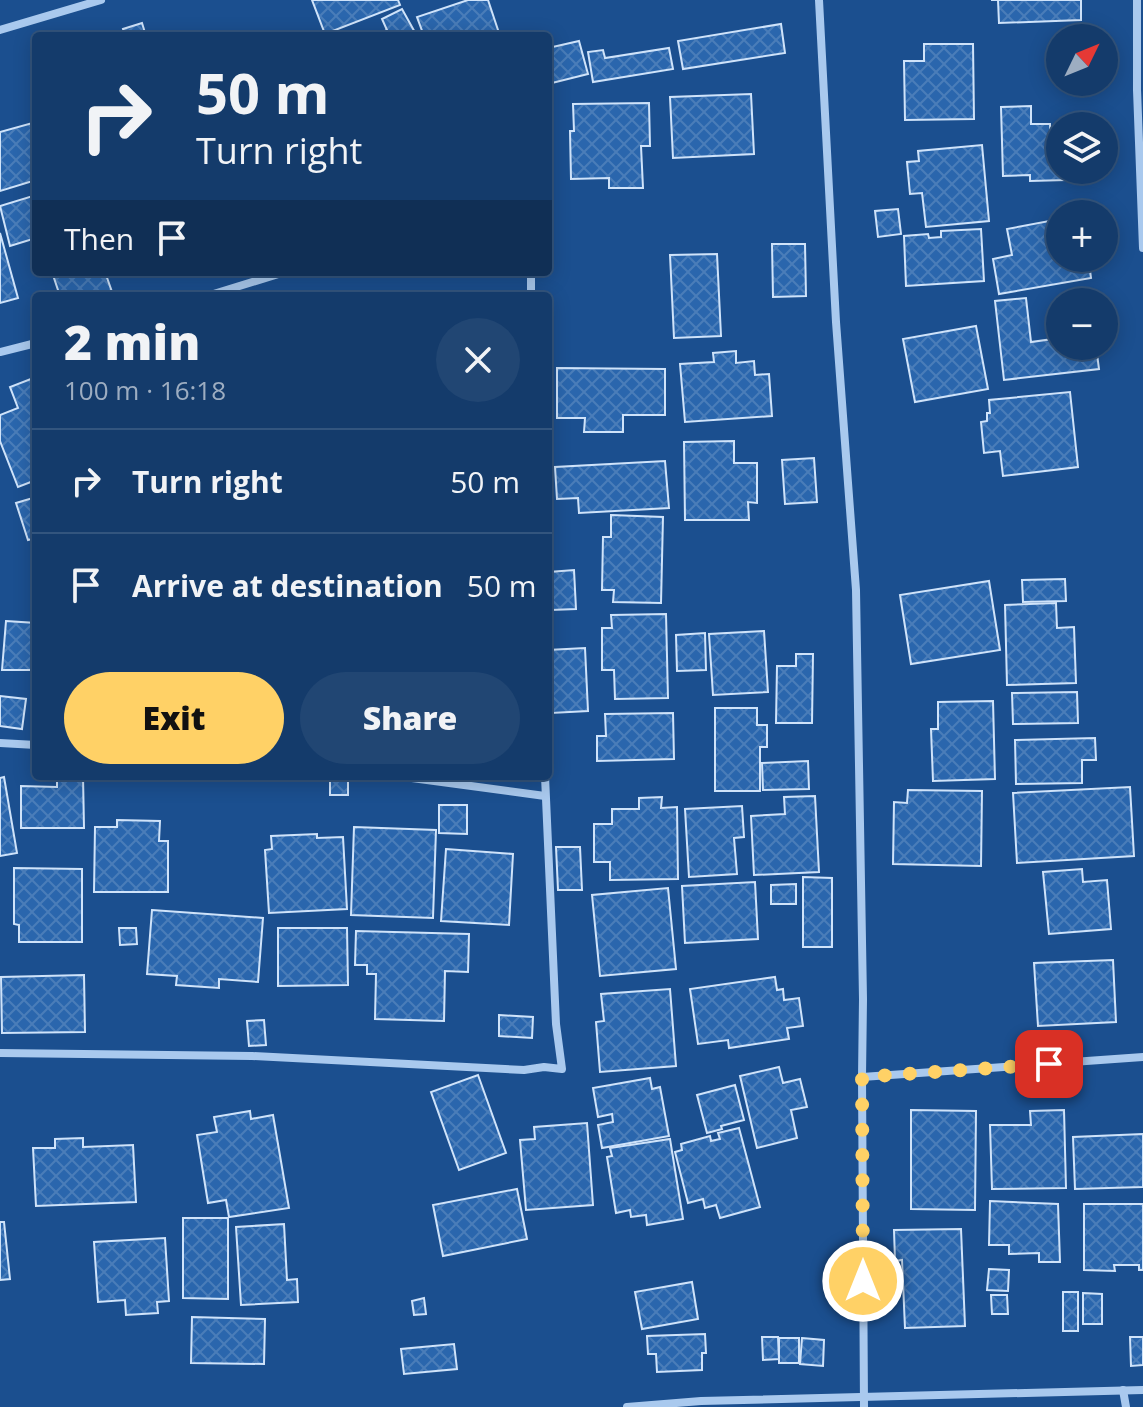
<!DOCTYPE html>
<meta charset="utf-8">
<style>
body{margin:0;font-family:"Open Sans",sans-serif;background:#214673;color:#f1f3f6;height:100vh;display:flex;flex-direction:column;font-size:30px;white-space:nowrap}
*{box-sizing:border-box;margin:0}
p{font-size:26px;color:#9dadc1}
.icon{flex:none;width:44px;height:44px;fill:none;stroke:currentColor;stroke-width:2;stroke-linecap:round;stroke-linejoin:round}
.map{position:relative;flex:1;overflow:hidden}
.details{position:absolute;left:32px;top:292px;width:520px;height:488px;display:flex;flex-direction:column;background:#143b6b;border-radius:8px;box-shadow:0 4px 20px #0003,0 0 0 2px #33557e}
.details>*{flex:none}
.hud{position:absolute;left:32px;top:32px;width:520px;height:244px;border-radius:8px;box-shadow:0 4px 20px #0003,0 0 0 2px #33557e;background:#143b6b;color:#f1f3f6;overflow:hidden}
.needle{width:52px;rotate:47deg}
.tools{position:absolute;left:1046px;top:24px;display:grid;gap:16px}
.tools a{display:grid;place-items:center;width:72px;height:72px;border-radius:50%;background:#143b6b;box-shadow:0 4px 20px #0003,0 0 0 2px #33557e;font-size:40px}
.pin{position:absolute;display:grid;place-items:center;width:68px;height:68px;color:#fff;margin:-34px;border-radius:16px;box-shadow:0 4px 12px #0006}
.me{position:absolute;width:88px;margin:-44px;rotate:0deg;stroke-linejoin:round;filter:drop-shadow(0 0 6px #0008)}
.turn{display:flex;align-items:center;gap:28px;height:168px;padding:0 32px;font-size:36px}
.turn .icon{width:104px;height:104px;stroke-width:2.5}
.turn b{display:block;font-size:56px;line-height:68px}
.then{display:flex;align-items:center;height:76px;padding:0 32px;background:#0003;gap:16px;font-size:30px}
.round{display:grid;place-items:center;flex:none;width:84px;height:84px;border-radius:42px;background:#214673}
.summary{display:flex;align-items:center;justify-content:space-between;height:136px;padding:0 32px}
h1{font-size:48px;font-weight:800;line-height:60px}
.cta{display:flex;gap:16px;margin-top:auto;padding:16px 32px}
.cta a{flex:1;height:92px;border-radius:48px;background:#ffd166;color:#111;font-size:32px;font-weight:800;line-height:92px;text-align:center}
.cta a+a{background:#214673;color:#f1f3f6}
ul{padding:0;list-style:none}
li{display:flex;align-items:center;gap:24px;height:104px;padding:0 32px;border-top:2px solid #33557e}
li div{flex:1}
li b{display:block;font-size:30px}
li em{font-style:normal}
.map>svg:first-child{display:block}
</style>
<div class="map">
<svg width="1143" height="1407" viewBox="0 0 1143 1407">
<defs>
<pattern id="building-cross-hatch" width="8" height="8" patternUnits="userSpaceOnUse" patternTransform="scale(2)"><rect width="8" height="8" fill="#2a66ad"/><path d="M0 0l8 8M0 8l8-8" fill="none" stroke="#4a7db9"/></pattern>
</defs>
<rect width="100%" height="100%" fill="#1b4f8f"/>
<g fill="url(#building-cross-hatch)" stroke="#cfe3fa" stroke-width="2">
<path d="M312,0h86l2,5 -75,29z"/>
<path d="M468,0h20l12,36h-76l-7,-19z"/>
<path d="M991,0h90v20l-82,3 -1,-23z"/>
<path d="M402,9l15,27h-42l12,-6 -5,-11z"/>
<path d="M142,23l4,13h-21l-2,-7z"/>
<path d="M781,24l4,29 -102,16 -5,-28z"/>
<path d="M579,41l9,33 -40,10v-36z"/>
<path d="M924,44h49l1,75 -69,1 -1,-59h20z"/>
<path d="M669,48l4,21 -80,13 -5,-30 15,-2 2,8z"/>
<path d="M751,94l3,60 -81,4 -3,-61z"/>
<path d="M649,103l1,43h-9l2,42h-34v-10l-38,1 -1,-48h4l-1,-27z"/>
<path d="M1031,106v18h19l1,31h9v15h6v10l-36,1v-6l-27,1 -2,-69z"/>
<path d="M36,122v58l-36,11v-59z"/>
<path d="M982,145l7,76 -63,6 -4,-34 -12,1 -3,-32 12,-1 -1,-10z"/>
<path d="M36,195v43l-26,8 -10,-40z"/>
<path d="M898,209l3,25 -23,3 -3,-26z"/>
<path d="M1055,217h5v41h38l1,3 -10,2 2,15 -92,16 -6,-35 19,-4 -5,-26 48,-9z"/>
<path d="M981,229l3,52 -78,5 -2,-50 24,-2 1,4 12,-1v-6z"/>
<path d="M0,233l18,65 -18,5z"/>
<path d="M772,244h33l1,52 -33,1z"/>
<path d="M717,254l4,82 -47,2 -4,-83z"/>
<path d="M52,272h53l7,20 -11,4h-41z"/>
<path d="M1026,298l5,44 29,-4v8h36l3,23 -95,11 -9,-79z"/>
<path d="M976,326l12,63 -73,13 -12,-63z"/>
<path d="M736,351v12l18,-2 1,14 14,-1 3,42 -87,6 -5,-58 34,-2 -1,-9z"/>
<path d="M557,368l108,1v46h-42v17h-39l1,-14h-28z"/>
<path d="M36,377v103l-18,7 -18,-46v-26l18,-7 -8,-21z"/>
<path d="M1070,392l8,75 -75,9 -3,-25 -16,2 -3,-31 6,-1v-8h3l-1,-13z"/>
<path d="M734,441v22h23v40l-9,-1 1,18h-64l-1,-78z"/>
<path d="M814,458l3,44 -32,2 -3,-44z"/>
<path d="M665,461l4,47 -90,5 -1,-15 -21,1 -2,-32z"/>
<path d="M36,497v41l-8,2 -12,-37z"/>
<path d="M611,515l52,2 -2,86 -48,-1 1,-12h-12l1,-53h8z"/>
<path d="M574,570l2,39 -25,1 -2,-38z"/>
<path d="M1065,579l1,22 -43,1 -1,-22z"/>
<path d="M989,581l11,69 -89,14 -11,-69z"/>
<path d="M1056,603l1,25 17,-1 2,56 -69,2 -2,-80z"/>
<path d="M666,614l2,84 -53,1 -1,-29h-12v-42h10l-1,-13z"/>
<path d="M6,621l30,2v47h-34z"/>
<path d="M764,631l4,61 -55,3 -4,-61z"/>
<path d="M705,633l1,37 -29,1 -1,-36z"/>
<path d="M585,648l3,63 -37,2 -3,-63z"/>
<path d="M796,654h17l-1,69h-36l1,-57h19z"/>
<path d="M1077,692l1,31 -65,1 -1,-31z"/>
<path d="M0,696l26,3 -4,30 -22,-3z"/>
<path d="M993,701l2,78 -62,2 -2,-52h7v-27z"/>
<path d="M715,708h42v17h10v22h-7v44h-45z"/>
<path d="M673,713l1,46 -77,2v-25h9l-1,-22z"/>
<path d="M1095,738l1,22h-14v23l-66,1 -1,-44z"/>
<path d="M808,761l1,28 -46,1 -1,-27z"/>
<path d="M57,776h26l1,52h-63v-42l36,1z"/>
<rect x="330" y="776" width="18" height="19"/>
<path d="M4,777l13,76 -17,3v-78z"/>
<path d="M1130,787l4,69 -117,7 -4,-70z"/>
<path d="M908,790l74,1 -1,75 -88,-2 1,-62 13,1z"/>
<path d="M815,796l4,76 -65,3 -3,-59 34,-2 -1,-17z"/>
<path d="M662,797l-1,11 16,-1 1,72 -68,1v-18h-16v-38h18v-15h27v-11z"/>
<path d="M439,805h28v29l-28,-1z"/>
<path d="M742,806l2,31 -10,1 3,36 -48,3 -4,-68z"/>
<path d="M117,820l43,1 -1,20h9v51h-74l1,-65h22z"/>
<path d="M354,827l82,3 -3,88 -82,-3z"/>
<path d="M317,834v4l26,-1 4,72 -78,4 -4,-63 7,-1 -1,-13z"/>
<path d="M556,847h24l2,43h-24z"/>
<path d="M446,849l67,5 -4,71 -68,-4z"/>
<path d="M14,868l68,1v73h-63v-17l-5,-1z"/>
<path d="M1082,869l1,13 24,-2 4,49 -62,5 -6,-62z"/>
<path d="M803,877l29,1v69h-29z"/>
<path d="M755,882l3,57 -73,4 -3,-57z"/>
<path d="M796,884v20h-25v-19z"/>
<path d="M668,888l8,81 -76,7 -8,-81z"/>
<path d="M152,910l111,8 -5,64 -39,-3v9l-43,-3 1,-9 -30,-2z"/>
<path d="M119,928h17l1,16 -17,1z"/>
<path d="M278,928h69l1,57 -70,1z"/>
<path d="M356,931l113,3 -1,38 -23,-1 -1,50 -69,-2 1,-45h-9v-9h-12z"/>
<path d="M1113,960l3,62 -78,4 -4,-63z"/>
<path d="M84,975l1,57 -83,1 -1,-56z"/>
<path d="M775,977l2,13 6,-1 1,11 15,-2 4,28 -16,2 2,11 -60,9 -1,-8 -30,4 -8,-55z"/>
<path d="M670,989l6,77 -76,6 -4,-50 8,-1 -3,-27z"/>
<path d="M499,1015l34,2 -1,21 -33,-2z"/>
<path d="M264,1020l2,25 -17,1 -2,-25z"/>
<path d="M779,1067l4,16 17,-4 7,28 -16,3 6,28 -40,10 -17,-72z"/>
<path d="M478,1075l28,78 -47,17 -28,-78z"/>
<path d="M650,1078l2,11 8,-2 9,49 -67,12 -4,-23 15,-3 -1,-8 -14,3 -5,-29z"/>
<path d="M735,1085l9,35 -23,6 1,3 -15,4 -10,-38z"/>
<path d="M911,1110l65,1 -1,99 -64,-1z"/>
<path d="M1064,1110l2,78 -74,1 -2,-64h41l-1,-14z"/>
<path d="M250,1111l1,8 22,-4 16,93 -60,9 -3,-17 -18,3 -11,-68 20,-3 -3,-15z"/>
<path d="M587,1123l6,82 -67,5 -6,-70 15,-1 -1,-12z"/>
<path d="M739,1128l21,79 -40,11 -4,-13 -11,3 -2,-9 -15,4 -13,-51 7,-2 -1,-6 29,-8 1,5 9,-2 -2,-6z"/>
<path d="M1143,1134v53l-68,2 -2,-52z"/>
<path d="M83,1138v9l50,-2 3,57 -100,4 -3,-58h22v-9z"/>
<path d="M670,1139l13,80 -36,6 -1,-10 -15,2 -1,-7 -14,3 -9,-56 5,-1 -2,-8z"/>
<path d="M517,1189l10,50 -84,17 -10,-51z"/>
<path d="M990,1201l68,3 2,58h-21v-9l-30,1v-9h-20z"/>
<path d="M1084,1204h59v66h-4v-5h-25l1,6 -31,-1z"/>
<path d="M183,1218h45v81l-45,-1z"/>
<path d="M0,1222h4l6,57 -10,1z"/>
<path d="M284,1224l3,56 10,-1 1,23 -57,3 -5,-78z"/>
<path d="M961,1229l4,97 -60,2 -3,-68 -7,1 -1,-31z"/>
<path d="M165,1238l4,63 -12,1 1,11 -32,2 -1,-15 -27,2 -4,-60z"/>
<path d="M989,1269l20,1 -1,21 -21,-1z"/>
<path d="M692,1282l6,37 -56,10 -7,-37z"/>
<rect x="1063" y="1292" width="15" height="39"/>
<path d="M1083,1293l19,1v30h-19z"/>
<path d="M991,1295h16l1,19h-16z"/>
<path d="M424,1298l2,16 -12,1 -2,-14z"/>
<path d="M192,1317l73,2 -1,45 -73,-1z"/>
<path d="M705,1334l1,19h-4v17l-45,2 -1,-18h-8l-1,-18z"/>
<path d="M762,1337h16l1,22 -16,1z"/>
<path d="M1130,1337h13v28l-12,1z"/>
<rect x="779" y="1338" width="20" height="25"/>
<path d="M802,1338l22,2 -1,26 -23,-2z"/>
<path d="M454,1344l3,25 -53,5 -3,-25z"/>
</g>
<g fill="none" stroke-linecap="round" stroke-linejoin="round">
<g stroke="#a9c9ee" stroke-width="8">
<path d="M819,0l17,322 20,268 7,409 -1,78 2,330"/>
<path d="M1137,0v90l6,158"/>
<path d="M0,30l101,-30"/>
<path d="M531,272v24"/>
<path d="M207,296l78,-24"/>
<path d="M0,352l36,-9"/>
<path d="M0,743l36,2"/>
<path d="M397,776l148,20"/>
<path d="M0,1053l252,3 272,14 20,-3 18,2 -6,-45 -11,-248"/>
<path d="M862,1077l281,-20"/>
<path d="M1123,1390l3,17"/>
<path d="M627,1407l74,-6 442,-11"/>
</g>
</g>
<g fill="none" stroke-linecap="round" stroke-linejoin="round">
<path stroke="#ffd166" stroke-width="14" stroke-dasharray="0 25.2" d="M863,1281l-1,-204 187,-13"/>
</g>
</svg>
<div class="tools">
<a><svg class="needle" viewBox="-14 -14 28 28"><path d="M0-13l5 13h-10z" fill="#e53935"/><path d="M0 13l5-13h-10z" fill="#9dadc1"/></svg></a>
<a><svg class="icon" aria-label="layers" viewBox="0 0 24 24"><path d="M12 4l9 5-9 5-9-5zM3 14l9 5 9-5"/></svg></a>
<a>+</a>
<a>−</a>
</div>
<div class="pin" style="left:1049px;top:1064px;background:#d93025"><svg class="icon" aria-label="arrive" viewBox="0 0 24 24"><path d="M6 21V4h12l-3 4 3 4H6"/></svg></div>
<svg class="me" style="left:863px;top:1281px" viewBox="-20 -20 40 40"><circle r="17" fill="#ffd166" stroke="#fff" stroke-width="3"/><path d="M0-11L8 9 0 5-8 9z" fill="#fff"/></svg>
<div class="hud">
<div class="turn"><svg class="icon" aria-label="right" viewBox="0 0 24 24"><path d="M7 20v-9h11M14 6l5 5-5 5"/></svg><div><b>50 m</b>Turn right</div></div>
<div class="then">Then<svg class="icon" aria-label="arrive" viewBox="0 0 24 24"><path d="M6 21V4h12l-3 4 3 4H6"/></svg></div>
</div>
<section class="details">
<div class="summary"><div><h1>2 min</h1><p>100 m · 16:18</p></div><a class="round"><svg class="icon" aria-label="close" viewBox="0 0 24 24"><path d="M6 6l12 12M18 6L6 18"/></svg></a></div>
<ul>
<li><svg class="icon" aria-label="right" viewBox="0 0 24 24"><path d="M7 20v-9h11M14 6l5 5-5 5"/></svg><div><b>Turn right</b></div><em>50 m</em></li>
<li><svg class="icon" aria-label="arrive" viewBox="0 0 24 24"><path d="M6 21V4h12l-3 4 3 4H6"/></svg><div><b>Arrive at destination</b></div><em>50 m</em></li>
</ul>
<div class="cta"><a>Exit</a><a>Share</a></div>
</section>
</div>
